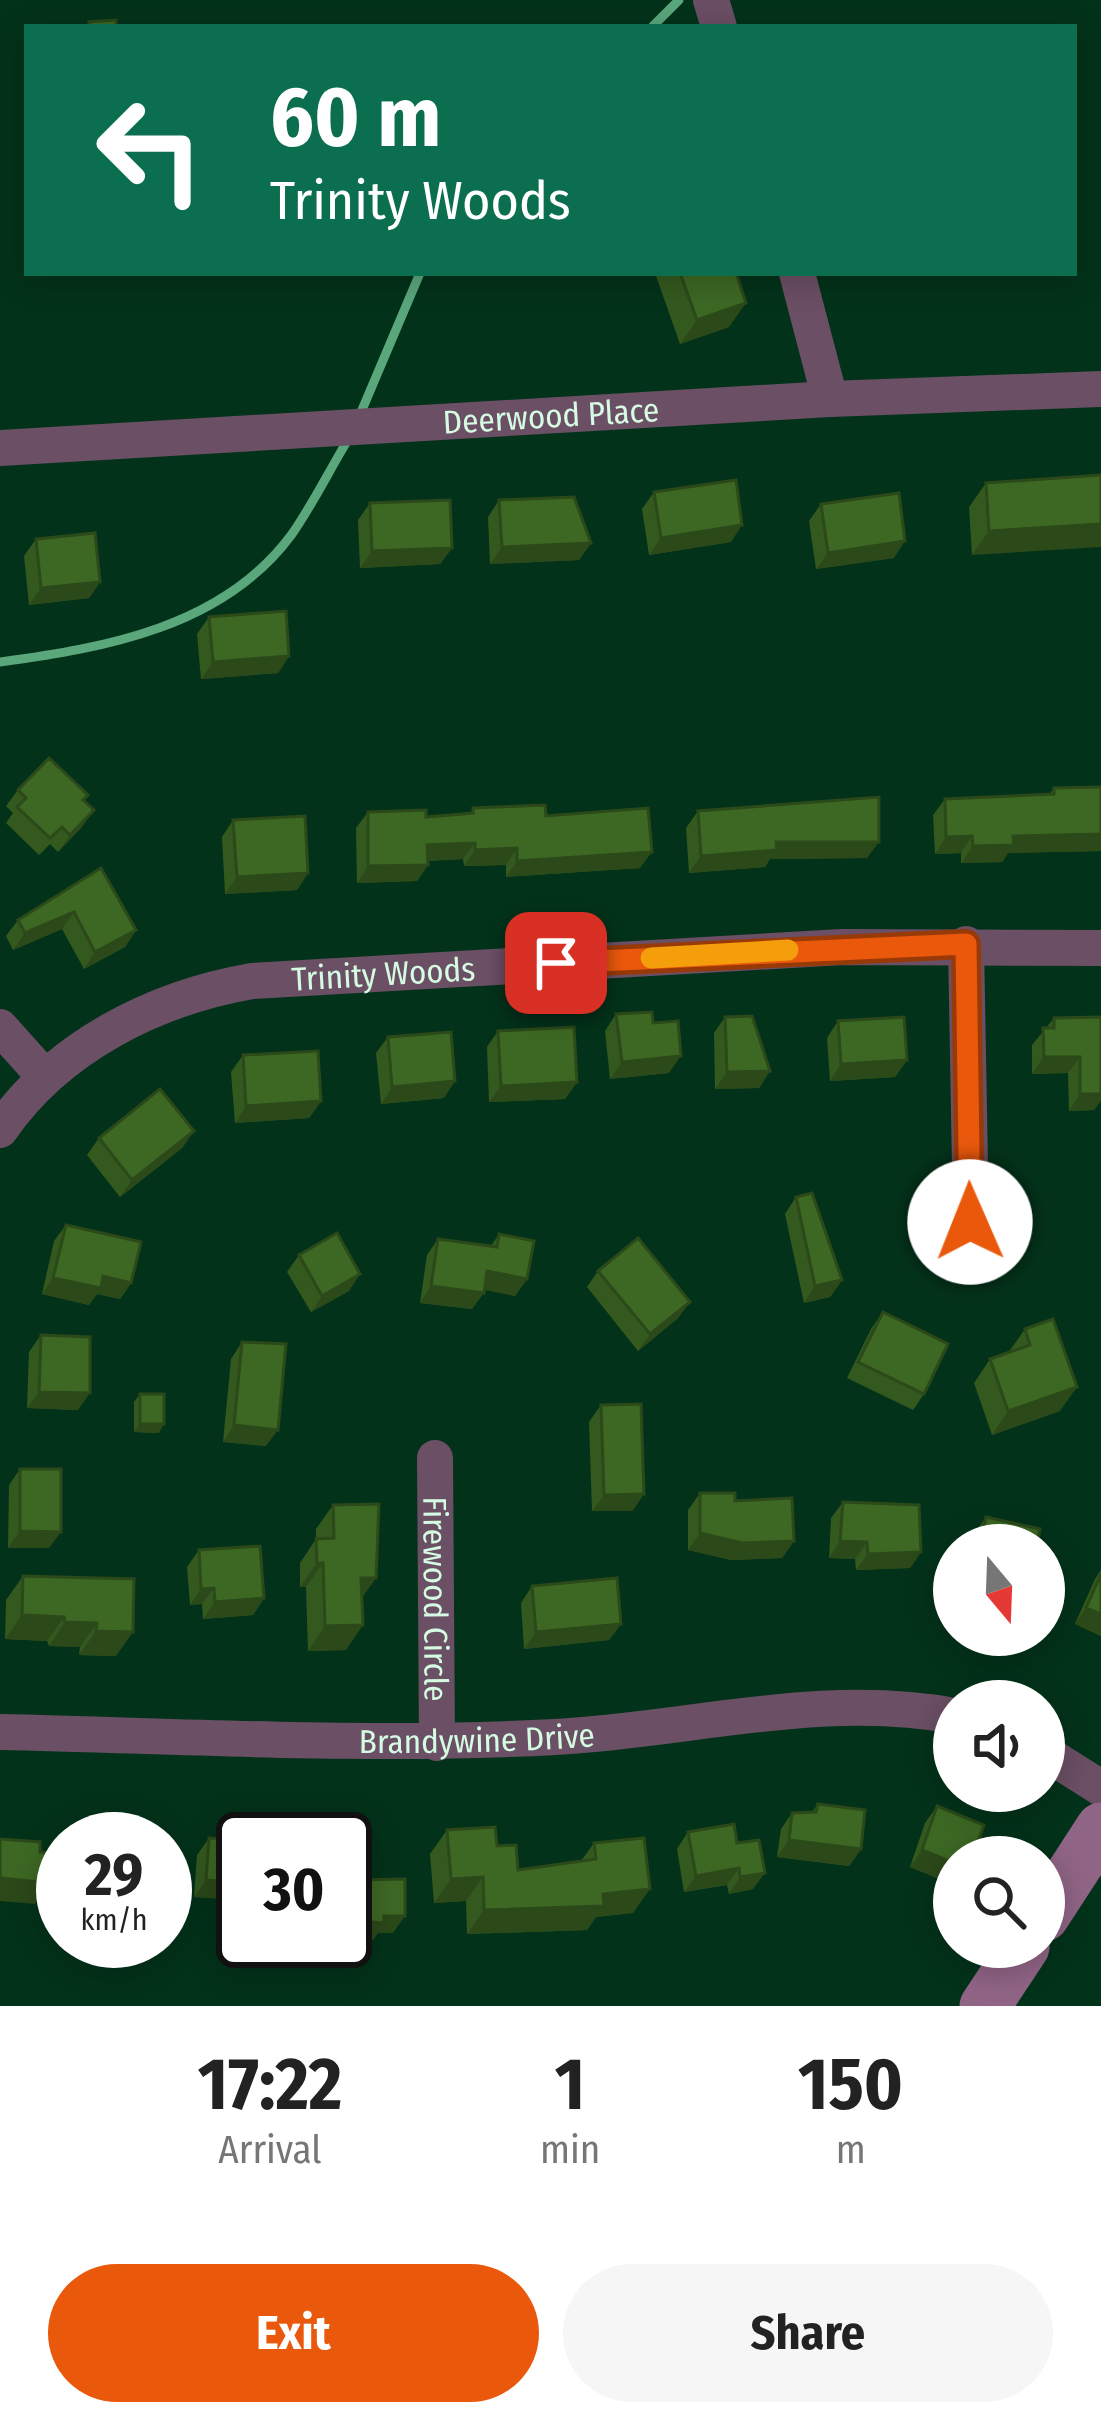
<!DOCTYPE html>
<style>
body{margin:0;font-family:"Fira Sans Condensed",sans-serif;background:#f6f6f6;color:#222;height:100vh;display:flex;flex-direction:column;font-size:45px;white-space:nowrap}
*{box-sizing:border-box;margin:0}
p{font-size:39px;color:#767676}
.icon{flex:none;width:66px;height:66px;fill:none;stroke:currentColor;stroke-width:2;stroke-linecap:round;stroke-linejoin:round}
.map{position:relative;height:2006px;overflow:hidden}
.sheet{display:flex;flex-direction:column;background:#fff;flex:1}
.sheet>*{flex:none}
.guide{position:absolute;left:24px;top:24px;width:1053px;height:252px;border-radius:0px;box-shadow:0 6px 30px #0003;background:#0b6e4f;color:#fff;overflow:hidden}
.needle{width:78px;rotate:161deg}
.controls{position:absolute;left:933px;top:1524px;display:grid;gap:24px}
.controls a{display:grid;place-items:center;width:132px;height:132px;border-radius:50%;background:#fff;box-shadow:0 6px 30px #0003;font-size:60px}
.speed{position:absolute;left:36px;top:1812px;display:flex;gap:24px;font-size:60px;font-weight:700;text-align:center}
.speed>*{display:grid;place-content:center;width:156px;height:156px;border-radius:50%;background:#fff;box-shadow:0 6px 30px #0003;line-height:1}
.speed small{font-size:30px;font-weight:400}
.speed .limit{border:6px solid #111;border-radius:18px;background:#fff;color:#111}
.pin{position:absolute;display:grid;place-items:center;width:102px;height:102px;color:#fff;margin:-51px;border-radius:24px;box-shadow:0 6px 18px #0006}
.me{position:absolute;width:132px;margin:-66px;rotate:359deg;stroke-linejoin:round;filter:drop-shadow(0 0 9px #0008)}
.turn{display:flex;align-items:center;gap:42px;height:252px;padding:0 48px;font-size:54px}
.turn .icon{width:156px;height:156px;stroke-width:2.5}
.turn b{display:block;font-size:84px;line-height:102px}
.eta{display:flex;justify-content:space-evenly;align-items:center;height:204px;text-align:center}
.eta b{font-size:72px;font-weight:700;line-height:84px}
.action{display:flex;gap:24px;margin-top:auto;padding:24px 48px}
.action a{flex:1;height:138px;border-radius:72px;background:#ea580c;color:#fff;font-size:48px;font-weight:700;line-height:138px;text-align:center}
.action a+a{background:#f6f6f6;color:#222}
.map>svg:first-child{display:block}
</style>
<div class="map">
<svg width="1101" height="2006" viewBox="0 0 1101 2006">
<rect width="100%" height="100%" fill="#03321a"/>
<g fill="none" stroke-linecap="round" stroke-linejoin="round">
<g stroke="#5aa77c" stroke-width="9">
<path d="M652,27l27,-27"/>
<path d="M359,417l61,-144"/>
<path d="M0,662c105,-14 224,-35 292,-128 21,-30 38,-65 57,-96"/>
</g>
<g stroke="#6b4f64" stroke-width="36">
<path d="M711,0l8,27"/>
<path d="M797,273l33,126"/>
<path id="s1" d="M0,448l830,-49 271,-10"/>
<path d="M966,944l5,278"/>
<path d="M0,1027l44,49"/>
<path id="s2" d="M0,1130c57,-83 154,-132 252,-149l590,-34 259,1"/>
<path id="s3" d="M435,1458l2,285"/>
<path id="s4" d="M0,1732c185,4 371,15 555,5 131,-7 269,-46 399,-21"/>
<path d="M1044,1752l57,36"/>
</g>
<g stroke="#906485" stroke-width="51">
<path d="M1044,1916l57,-88"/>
<path d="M985,2006l39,-59"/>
</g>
</g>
<g fill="#34591f">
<path d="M655,273h81l-7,54 -49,17z"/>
<path d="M1101,475l-129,80 -3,-48 17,-24z"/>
<path d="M654,492l77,50 -82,13 -7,-46z"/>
<path d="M499,500l92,43 -12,17 -89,4 -2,-47z"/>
<path d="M370,503l82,45 -12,16 -80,4 -2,-48z"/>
<path d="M821,504l73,54 -78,11 -7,-48z"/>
<path d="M36,539l64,43 -11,16 -60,7 -5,-49z"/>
<path d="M209,617l80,39 -11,17 -77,6 -4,-45z"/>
<path d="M1054,788l47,63 -93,2 -6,9 -41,1v-10l-26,1 -2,-39 12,-16 104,-4z"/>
<path d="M18,790l66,11 -2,26 -24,25 -8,-8 -11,11 -33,-32 7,-10 -7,-7z"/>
<path d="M473,808l73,8 94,52 -134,9v-12l-42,1 -1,-7 -35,2v4l-11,16 -60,2 -1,-55 12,-16 58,5 44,-3z"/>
<path d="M698,811l169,47 -97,1 -5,8 -76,6 -3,-45z"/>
<path d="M233,820l75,53 -11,17 -72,4 -3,-57z"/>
<path d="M101,868l35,62 -11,17 -41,22 -22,-40 -49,21 -7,-14 12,-16z"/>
<path d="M616,1014l37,9 16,50 -59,6 -5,-48z"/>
<path d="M725,1017l45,54 -11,17 -44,1 -1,-56z"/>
<path d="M1101,1017v83l-7,10 -25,1 -1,-38 -36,1v-29l22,-27z"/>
<path d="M838,1021l69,39 -12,17 -65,4 -3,-43z"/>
<path d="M498,1031l79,51 -12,17 -76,3 -2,-55z"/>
<path d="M388,1037l56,61 -63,6 -5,-51z"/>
<path d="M243,1055l78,46 -12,17 -74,5 -4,-51z"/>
<path d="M194,1131l-12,17 -62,49 -33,-42 12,-17z"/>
<path d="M796,1197l46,83 -12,17 -26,6 -19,-89z"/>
<path d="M66,1225l65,58 -11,16 -23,-5 -8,11 -47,-11 12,-53z"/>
<path d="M499,1234l28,45 -12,17 -31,-7 -12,20 -52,-6 7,-48 11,-16 53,7z"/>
<path d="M299,1255l50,36 -38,21 -24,-40z"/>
<path d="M598,1271l80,47 -40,33 -51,-64z"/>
<path d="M883,1312l41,82 -11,16 -66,-32 24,-49z"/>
<path d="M1025,1329l35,82 -68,24 -18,-52 16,-24 18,-6z"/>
<path d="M41,1335l37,75 -51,-2 2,-56z"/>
<path d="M242,1342l24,104 -43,-4 8,-83z"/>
<path d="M140,1394l19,39 -25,-1v-30z"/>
<path d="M601,1405l43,89 -12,17h-40l-3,-89z"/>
<path d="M20,1469l29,79h-41l1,-63z"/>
<path d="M700,1493l35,8 59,40 -12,17 -51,2 -43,-10v-40z"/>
<path d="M843,1502l78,50 -11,16 -54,2 -1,-11 -26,-1 2,-40z"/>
<path d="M333,1505l29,92 -16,53 -38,1 -2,-64h-6v-24l16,-24v-10z"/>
<path d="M986,1517l51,28h-65l2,-11z"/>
<path d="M199,1550l65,48 -11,17 -50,4 -1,-15 -12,1 -3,-38z"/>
<path d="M1101,1570v66l-26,-12 20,-45z"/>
<path d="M23,1576l111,3 -18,77 -37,-1 1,-8 -31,-1 -2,-5 -42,-2 1,-39z"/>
<path d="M532,1586l89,38 -12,16 -85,9 -3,-46z"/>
<path d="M818,1804l43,45 -12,17 -72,-9 4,-28 11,-16 20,-1z"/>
<path d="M937,1806l17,51v28l-44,-18 15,-44z"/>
<path d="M447,1830l50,16 21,24 63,-9 13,-18 39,70 -37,4 -9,13 -120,4 -1,-33 -32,2 -4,-49z"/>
<path d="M688,1832l49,11 16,46 -24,5 -2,-9 -43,7 -7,-43z"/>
<path d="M209,1838l34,2v60l-49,-3 3,-42z"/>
</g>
<g fill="#2b4919">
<path d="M746,303l-17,24 -49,17 17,-24z"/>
<path d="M1101,524v23l-129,8 17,-24z"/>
<path d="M742,525l-11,17 -82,13 12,-17z"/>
<path d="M905,541l-11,17 -78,11 12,-16z"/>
<path d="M591,543l-12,17 -89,4 12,-17z"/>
<path d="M452,548l-12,16 -80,4 12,-17z"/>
<path d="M100,582l-11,16 -60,7 12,-17z"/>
<path d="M289,656l-11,17 -77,6 12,-17z"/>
<path d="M94,810l-12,17 -24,25 12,-17z"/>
<path d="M1101,834v17l-93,2 -6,9 -41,1 12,-17 40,-10z"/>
<path d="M972,836l-11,17 -26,1 11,-17z"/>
<path d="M776,842h103l-12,16 -97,1 -5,8 -76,6 12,-17z"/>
<path d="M475,843l-12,16 -47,2 11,-16z"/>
<path d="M517,848l-11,17 -42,1 11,-16z"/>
<path d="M652,852l-12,16 -134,9 11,-16z"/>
<path d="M428,865l-11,16 -60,2 11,-17z"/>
<path d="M308,873l-11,17 -72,4 12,-17z"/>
<path d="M74,912l-12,17 -49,21 12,-17z"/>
<path d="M136,930l-11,17 -41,22 11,-17z"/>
<path d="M681,1056l-12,17 -59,6 12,-17z"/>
<path d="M1044,1057h36l-12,16 -36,1z"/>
<path d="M907,1060l-12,17 -65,4 11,-17z"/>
<path d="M770,1071l-11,17 -44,1 12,-17z"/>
<path d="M455,1081l-11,17 -63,6 11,-17z"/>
<path d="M577,1082l-12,17 -76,3 12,-16z"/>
<path d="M1080,1094h21v6l-7,10 -25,1z"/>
<path d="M321,1101l-12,17 -74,5 11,-17z"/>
<path d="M194,1131l-12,17 -62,49 12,-17z"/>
<path d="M487,1271l40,8 -12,17 -40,-8z"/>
<path d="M360,1274l-11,17 -38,21 11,-16z"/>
<path d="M103,1276l28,7 -11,16 -23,-5 -8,11 -47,-11 11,-16z"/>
<path d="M842,1280l-12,17 -26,6 11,-17z"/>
<path d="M431,1286l53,7 -12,16 -52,-6z"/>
<path d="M690,1302l-12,16 -40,33 12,-17z"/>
<path d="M1077,1387l-17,24 -68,24 16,-24z"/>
<path d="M39,1392l51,1 -12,17 -51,-2z"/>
<path d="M140,1424h24l-5,9 -25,-1z"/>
<path d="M234,1425l44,5 -12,16 -43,-4z"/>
<path d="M644,1494l-12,17h-40l12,-16z"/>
<path d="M20,1531l41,1 -12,16h-41z"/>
<path d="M700,1533l94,8 -12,17 -51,2 -43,-10z"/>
<path d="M840,1541l27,1 -12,17 -26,-1z"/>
<path d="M921,1552l-11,16 -54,2 12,-16z"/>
<path d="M317,1563h6l-17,24h-6z"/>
<path d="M361,1578h15l-17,24z"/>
<path d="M214,1588l-12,16 -12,1 11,-16z"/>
<path d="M264,1598l-11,17 -50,4 12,-17z"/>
<path d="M1086,1608l15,6v22l-26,-12z"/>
<path d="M22,1615l42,2 -17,24 -42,-2z"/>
<path d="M65,1622l32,1 -17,24 -31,-1z"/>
<path d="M621,1624l-12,16 -85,9 12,-17z"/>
<path d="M363,1625l-17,25 -38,1 17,-25z"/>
<path d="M96,1631l37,1 -17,24 -37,-1z"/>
<path d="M789,1840l72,9 -12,17 -72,-9z"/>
<path d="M922,1850l32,13v22l-44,-18z"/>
<path d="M739,1868l-12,17 -43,7 12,-16z"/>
<path d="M765,1873l-12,16 -24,5 11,-17z"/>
<path d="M483,1877l-17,24 -32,2 17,-24z"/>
<path d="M0,1878l51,5 -16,21 -35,-3z"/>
<path d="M206,1880l37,3v17l-49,-3z"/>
<path d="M650,1889l-17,24 -37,4 -9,13 -120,4 17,-24z"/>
<path d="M165,1910h10l-10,15z"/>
<path d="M384,1916h21l-12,17h-15l-5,7 -28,-3v-17z"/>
</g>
<g fill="#3d6824" stroke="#2b4919" stroke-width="3">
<path d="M116,20v7h-27v-5z"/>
<path d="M680,273h56l10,30 -49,17z"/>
<path d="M1101,475v49l-112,7 -3,-48z"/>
<path d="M736,480l6,45 -81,13 -7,-46z"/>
<path d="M899,493l6,48 -77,12 -7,-49z"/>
<path d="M574,497l17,46 -89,4 -3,-47z"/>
<path d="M450,500l2,48 -80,3 -2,-48z"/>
<path d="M95,533l5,49 -59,6 -5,-49z"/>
<path d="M286,611l3,45 -76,6 -4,-45z"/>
<path d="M49,758l39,37 -5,5 11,10 -24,25 -8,-8 -12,11 -33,-31 9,-9 -8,-8z"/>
<path d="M1101,787v47l-88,2 1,9 -41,1 -1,-10 -26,1 -1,-38 109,-5v-6z"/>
<path d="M879,797v45h-103l1,8 -76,6 -3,-45z"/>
<path d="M545,805l1,11 102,-8 4,44 -135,9v-13l-42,2v-7l-48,2 1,20 -60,1v-54l58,-2v7l47,-4v-5z"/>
<path d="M305,816l3,57 -71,4 -4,-57z"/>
<path d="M101,868l35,62 -41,22 -21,-40 -49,21 -7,-13z"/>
<path d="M652,1012l1,11 25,-2 3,35 -59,6 -6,-48z"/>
<path d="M752,1016l18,55 -43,1 -2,-55z"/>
<path d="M904,1017l3,43 -66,4 -3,-43z"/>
<path d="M1101,1017v77h-21v-37h-36l-1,-29h11v-10z"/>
<path d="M574,1027l3,55 -76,4 -3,-55z"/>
<path d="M451,1032l4,49 -63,6 -4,-50z"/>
<path d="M318,1051l3,50 -75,5 -3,-51z"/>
<path d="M160,1089l34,42 -62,49 -33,-42z"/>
<path d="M812,1193l30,87 -27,6 -19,-89z"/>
<path d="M66,1225l75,17 -10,41 -28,-7 -2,12 -48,-10z"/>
<path d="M337,1233l23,41 -38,22 -23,-41z"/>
<path d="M499,1234l35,7 -7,38 -40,-8 -3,22 -53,-7 7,-47 59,8z"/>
<path d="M638,1238l52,64 -40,32 -52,-63z"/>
<path d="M883,1312l65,32 -24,50 -66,-32z"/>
<path d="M1053,1319l24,68 -69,24 -18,-52 40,-14 -5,-16z"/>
<path d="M41,1335l49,2v56l-51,-1z"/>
<path d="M242,1342l44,2 -8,86 -44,-5z"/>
<rect x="140" y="1394" width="24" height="30"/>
<path d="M641,1404l3,90 -40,1 -3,-90z"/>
<path d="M20,1469h41v63l-41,-1z"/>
<path d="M700,1493h35v8l57,-3 2,43 -52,2 -42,-10z"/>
<path d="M843,1502l76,3 2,47 -53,2 -1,-12 -27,-1z"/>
<path d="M379,1504l-3,74h-15l2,47 -38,1 -2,-63h-6l-1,-24 18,-1 -1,-33z"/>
<path d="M986,1517l54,12 -3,16h-57z"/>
<path d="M260,1546l4,52 -49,4 -1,-14 -13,1 -2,-39z"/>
<path d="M1101,1574v40l-15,-6z"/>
<path d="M23,1576l111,3 -1,53 -37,-1 1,-8 -32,-1 -1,-5 -42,-2z"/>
<path d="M617,1578l4,46 -85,8 -4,-46z"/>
<path d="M818,1804l47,6 -4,39 -72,-9 3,-27 24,-1z"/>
<path d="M937,1806l47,19 -12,32h-18v6l-32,-13z"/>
<path d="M734,1824l3,19 22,-3 6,33 -25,4 -1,-9 -43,8 -8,-44z"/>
<path d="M495,1827l2,19 19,-1 2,25 78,-11 -2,-16 50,-5 6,51 -47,5 1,12 -120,4 -1,-33 -32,2 -4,-49z"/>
<path d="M209,1838l34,2v43l-37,-3z"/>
<path d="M0,1839l40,3v10l13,1 -2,30 -51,-5z"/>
<path d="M165,1869h9l1,41h-10z"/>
<path d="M345,1870l10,1 1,9 49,-1v37h-21v7l-39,-3z"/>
</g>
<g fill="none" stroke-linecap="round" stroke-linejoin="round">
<g stroke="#983908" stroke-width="30">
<path id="route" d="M556,963l410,-19 4,278"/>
</g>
<use href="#route" stroke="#ea580c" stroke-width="21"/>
<path stroke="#f59e0b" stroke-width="21" d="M651,958l137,-8"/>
</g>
<g text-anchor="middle" stroke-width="9" stroke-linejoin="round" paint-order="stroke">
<g font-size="33" fill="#d5fce2" stroke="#03321a">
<text dy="12" stroke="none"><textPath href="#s1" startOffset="552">Deerwood Place</textPath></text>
<text dy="12" stroke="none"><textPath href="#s2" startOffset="432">Trinity Woods</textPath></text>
<text dy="12" stroke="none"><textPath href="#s3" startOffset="141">Firewood Circle</textPath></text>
<text dy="12" stroke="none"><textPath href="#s4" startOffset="477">Brandywine Drive</textPath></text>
</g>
</g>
</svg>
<div class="controls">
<a><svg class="needle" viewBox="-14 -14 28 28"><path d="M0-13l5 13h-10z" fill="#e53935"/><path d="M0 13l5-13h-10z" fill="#767676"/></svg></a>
<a><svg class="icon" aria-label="sound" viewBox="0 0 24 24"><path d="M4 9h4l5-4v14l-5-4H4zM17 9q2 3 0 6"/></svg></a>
<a><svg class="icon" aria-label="search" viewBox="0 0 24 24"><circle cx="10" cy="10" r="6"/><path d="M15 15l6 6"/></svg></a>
</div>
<div class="speed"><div>29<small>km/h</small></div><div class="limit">30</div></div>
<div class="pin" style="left:556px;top:963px;background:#d93025"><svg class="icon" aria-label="arrive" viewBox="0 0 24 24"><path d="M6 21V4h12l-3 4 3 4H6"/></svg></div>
<svg class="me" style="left:970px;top:1222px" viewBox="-20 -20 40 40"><circle r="19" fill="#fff"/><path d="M0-13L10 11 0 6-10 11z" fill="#ea580c"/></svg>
<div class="guide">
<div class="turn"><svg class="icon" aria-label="left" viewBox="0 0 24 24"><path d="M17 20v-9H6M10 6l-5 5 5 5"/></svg><div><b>60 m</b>Trinity Woods</div></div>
</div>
</div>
<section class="sheet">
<div class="eta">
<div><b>17:22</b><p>Arrival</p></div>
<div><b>1</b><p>min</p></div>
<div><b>150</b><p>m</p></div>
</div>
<div class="action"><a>Exit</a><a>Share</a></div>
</section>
